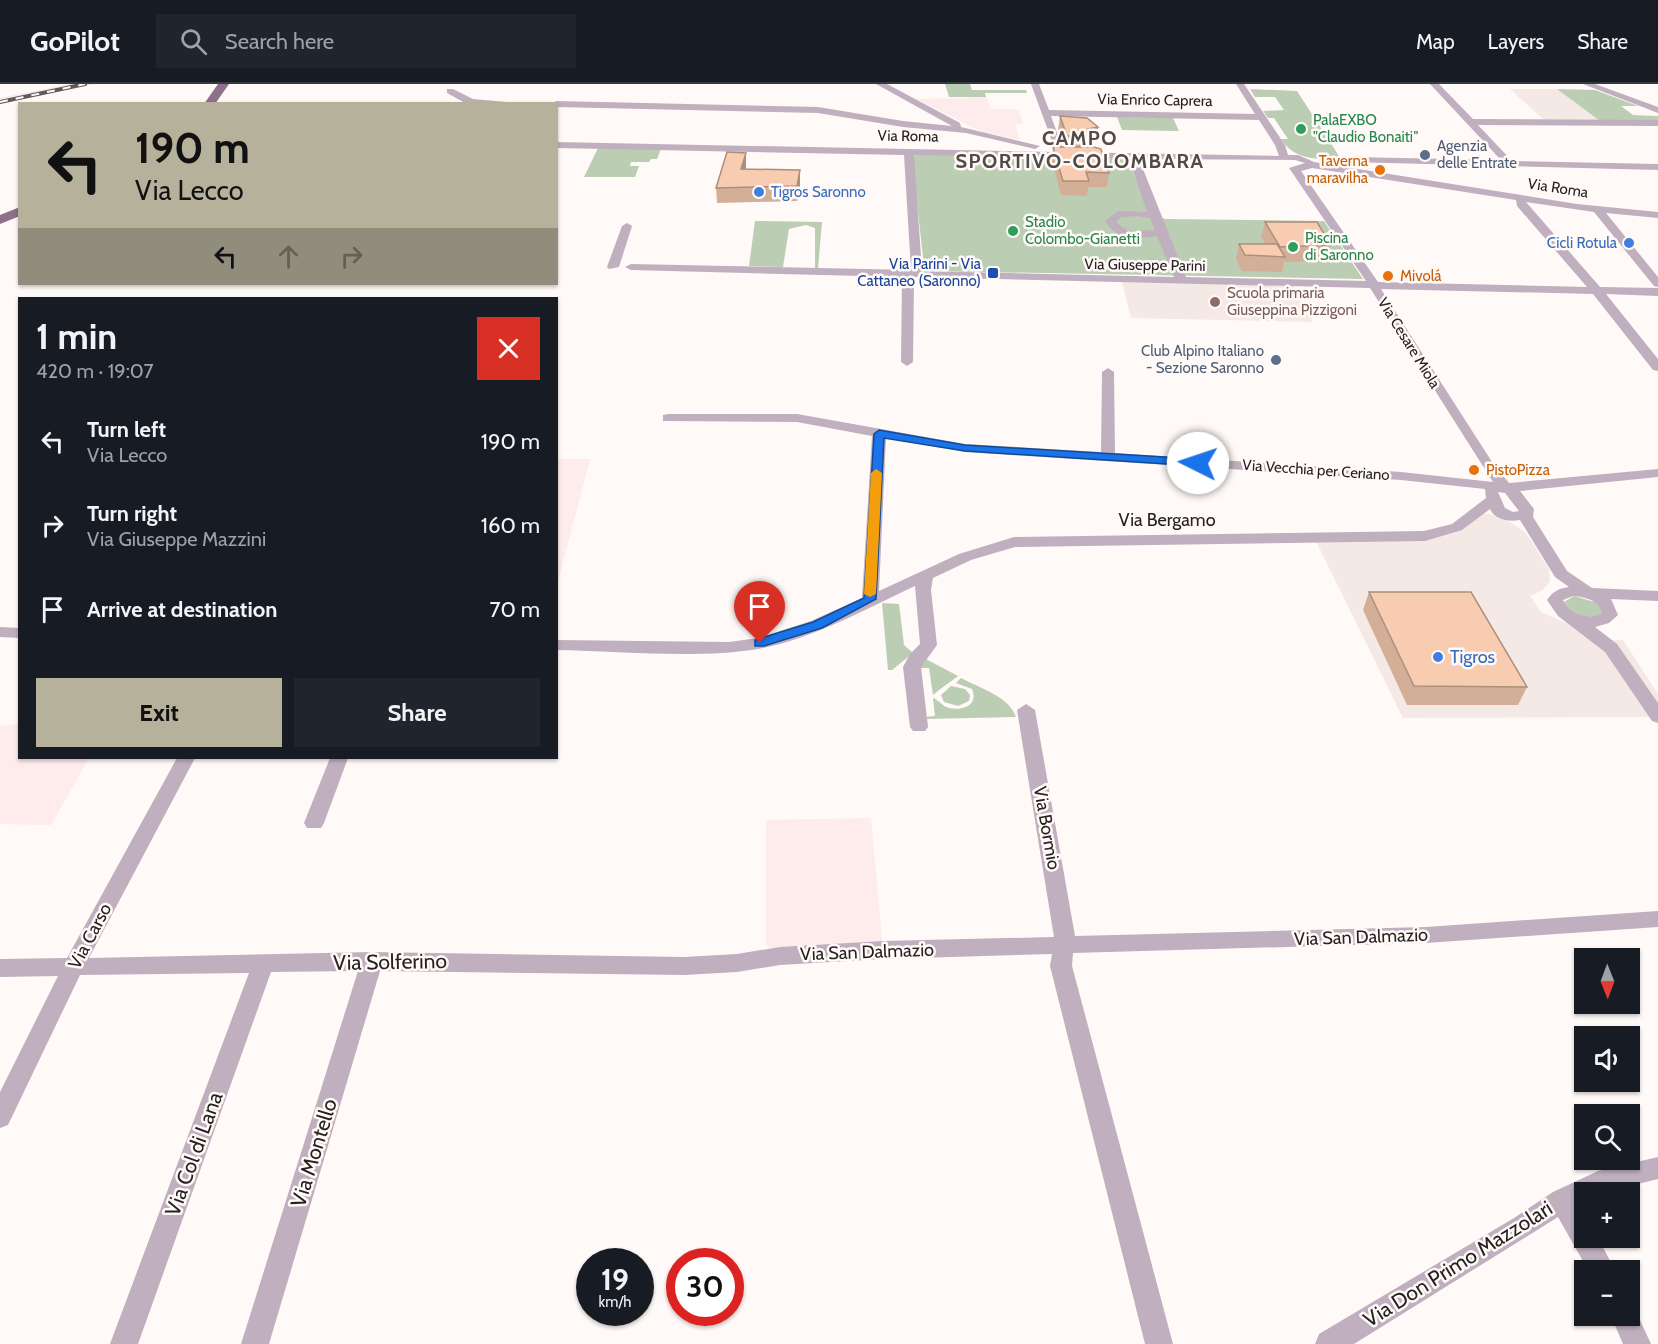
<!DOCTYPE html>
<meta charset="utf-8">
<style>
body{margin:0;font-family:Cabin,sans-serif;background:#20242c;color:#f1f3f6;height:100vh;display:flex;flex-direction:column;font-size:22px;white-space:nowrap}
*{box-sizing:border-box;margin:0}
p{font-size:20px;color:#9ea1a6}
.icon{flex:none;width:33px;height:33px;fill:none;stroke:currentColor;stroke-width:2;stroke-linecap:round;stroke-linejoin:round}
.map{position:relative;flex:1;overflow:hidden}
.side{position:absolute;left:18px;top:213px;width:540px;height:462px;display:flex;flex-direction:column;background:#171b24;border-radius:0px;box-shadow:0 2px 4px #0004}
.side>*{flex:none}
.guide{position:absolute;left:18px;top:18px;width:540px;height:183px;border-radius:0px;box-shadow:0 2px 4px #0004;background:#b5b19b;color:#111;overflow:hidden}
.needle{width:39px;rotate:179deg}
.tools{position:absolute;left:1574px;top:864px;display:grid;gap:12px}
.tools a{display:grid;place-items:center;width:66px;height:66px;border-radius:0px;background:#171b24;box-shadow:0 2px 4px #0004;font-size:30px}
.speed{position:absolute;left:576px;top:1164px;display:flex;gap:12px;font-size:30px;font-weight:700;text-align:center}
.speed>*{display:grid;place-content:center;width:78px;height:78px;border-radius:50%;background:#171b24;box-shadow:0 2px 4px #0004;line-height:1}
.speed small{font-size:15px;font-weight:400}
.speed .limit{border:9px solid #d22;background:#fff;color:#111}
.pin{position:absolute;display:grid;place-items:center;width:51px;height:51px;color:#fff;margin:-62px -26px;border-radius:50% 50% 50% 0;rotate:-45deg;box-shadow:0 0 6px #0007}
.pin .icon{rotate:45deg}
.me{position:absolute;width:66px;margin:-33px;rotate:274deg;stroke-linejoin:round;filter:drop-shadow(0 0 4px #0008)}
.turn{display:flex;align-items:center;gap:21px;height:126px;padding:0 18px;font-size:27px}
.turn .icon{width:78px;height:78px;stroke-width:2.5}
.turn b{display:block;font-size:42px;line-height:51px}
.lanes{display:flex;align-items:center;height:57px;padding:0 18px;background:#0003;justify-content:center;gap:30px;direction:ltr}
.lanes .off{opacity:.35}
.round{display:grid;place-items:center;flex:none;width:63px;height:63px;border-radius:0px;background:#20242c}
.summary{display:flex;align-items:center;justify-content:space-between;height:102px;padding:0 18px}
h1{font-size:36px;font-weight:800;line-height:45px}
.cta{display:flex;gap:12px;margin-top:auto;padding:12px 18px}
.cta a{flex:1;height:69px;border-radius:0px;background:#b5b19b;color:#111;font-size:24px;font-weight:800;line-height:69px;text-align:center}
.cta a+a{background:#20242c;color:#f1f3f6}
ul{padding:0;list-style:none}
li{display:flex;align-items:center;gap:18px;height:84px;padding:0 18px}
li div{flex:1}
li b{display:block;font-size:22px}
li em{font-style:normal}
header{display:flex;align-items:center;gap:36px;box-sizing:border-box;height:84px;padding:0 30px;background:#171b24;border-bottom:2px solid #363941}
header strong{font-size:28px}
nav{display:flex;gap:33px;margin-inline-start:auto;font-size:21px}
.search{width:420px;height:54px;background:#20242c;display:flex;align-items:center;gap:15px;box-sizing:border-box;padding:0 21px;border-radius:0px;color:#9ea1a6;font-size:22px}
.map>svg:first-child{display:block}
</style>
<header>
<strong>GoPilot</strong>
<div class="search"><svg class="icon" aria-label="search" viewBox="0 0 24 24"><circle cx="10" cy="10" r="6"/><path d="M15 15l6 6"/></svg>Search here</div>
<nav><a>Map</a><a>Layers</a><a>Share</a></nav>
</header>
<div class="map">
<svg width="1658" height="1260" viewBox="0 0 1658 1260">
<rect width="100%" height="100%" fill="#fff9f7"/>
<g fill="#f4e9e4">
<path d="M71,0h24l-95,20v-6z"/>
<path d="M1510,5h47l43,32h-55z"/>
<path d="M1122,198l172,4 19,36 -182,-4z"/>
<path d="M1477,430h12l18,6 18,12 7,10 17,27 1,12 -7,9 -13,6 11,16 26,11 24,17h32l35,54v23l-255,1 -90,-183 98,-1 29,-4z"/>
</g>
<g fill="#fdeceb">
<path d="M986,13l5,12h28l4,15h-8l5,16 -38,-8 -66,-33z"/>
<path d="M557,375h33l-33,126 -1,-126z"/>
<path d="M19,640l1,34h69l-38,67 -51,-1v-98z"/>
<path d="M871,734l12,132 -103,6 -14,-11v-125z"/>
</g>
<g fill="#bbcdb3">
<path d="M945,0h25l2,6h54l1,3h-42l1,4h-37z"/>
<path d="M1250,5l47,2 44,68c-23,0 -46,2 -60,-20h7l-14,-21h-6l-5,-7 21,-1 -9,-13h-20z"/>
<path d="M1557,5l38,1 43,16h-17l12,9 25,1v5h-58z"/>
<path d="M1117,33l56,1 6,13 -57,-1z"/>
<path d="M598,64l63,1 -4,10h-6l-2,3h-18l-1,4h9l-4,11h-51z"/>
<path d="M923,69l205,5 20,54 17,7 159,2 39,58 -434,-8 -5,-4 -12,-111z"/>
<path d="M755,137l67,1 -4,47h-3v-41l-9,-3 -17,4 -6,38 -34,-1z"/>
<path d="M1574,512l24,7 6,10c-17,7 -29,4 -40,-11z"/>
<path d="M882,519l17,1 5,41 9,8 -21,17h-4z"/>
<path d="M924,574l34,18c-9,7 -17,12 -25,19l-4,-27h-10z"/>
<path d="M961,594c18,10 48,18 55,39l-91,2v-2l10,-1 -2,-18c6,2 9,8 16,10 14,3 30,-3 23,-19l-16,-6z"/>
<path d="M951,602l14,3 5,6 -1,6 -11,5 -14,-4 -3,-7z"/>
</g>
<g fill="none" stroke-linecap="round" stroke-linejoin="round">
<g fill="#c0afbe" fill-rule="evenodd">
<path d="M876,0h11l73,39 1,4 79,19 -5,3 -69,-16 -63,-6 -85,-14 -262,-6v-3h-4l4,-3 262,6 85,14 49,5z"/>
<path d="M1031,0h8l10,26 206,4 -19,-30h8l41,61 3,10h10l16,7 263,42 81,8v6l-52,-5 52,64v10l-4,-1 -60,-74 -68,-10 74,85 58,1v8l-52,-2 52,65v12l-5,-1 -60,-76 -212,-5 113,176 15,18 149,-14v8l-138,14 14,18 -1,8 34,54 25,17 66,3v10l-47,-2 7,16 -9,8 -14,4 22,17 41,59v20l-6,-2 -47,-69 -47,-36 -11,-16c6,-9 11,-11 22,-13l-14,-10 -35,-57c-11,2 -25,0 -30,-11l-28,21 -37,11 -410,6 -44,13 -38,18 -2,12 6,55 -16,22 7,60 -3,4h-12l-3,-4 -7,-60 7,-13 10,-10 -5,-58c-50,23 -102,53 -157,63 -60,10 -139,2 -202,1v-10l173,2 29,-4 53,-17 51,-23 10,-162 -75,-14 -134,-1v-6l5,-1h129l168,30 136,8 1,-80 6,-4 6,4 1,81 286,19 92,10 -123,-194 -456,-11 -1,85 -6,4 -6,-4 1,-85 -271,-7 -6,-3 6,-3 280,6 -7,-115 -348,-7v-6l500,10zM1051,32l208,4 16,25 4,11 -215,-4zM914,71l215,4 18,53 -29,-1 -13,10c12,19 32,19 52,15l17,41 -252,-6zM1139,75l156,1 10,3 -16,5 77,113 -180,-4zM1312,84l204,32 1,6 70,81 -209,-5 -77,-111zM1136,132l14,2 5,12 -27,1 -12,-9 5,-5zM886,354l79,14 436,28 84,9 1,9 -34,26 -28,7 -410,6 -55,17 -80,37zM1498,408l7,1 14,18 -6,1 -8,-4zM1573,512c12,1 26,4 29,17 -14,8 -32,1 -39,-13z"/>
<path d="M1430,0h9l34,35 185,1v6l-180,-1 34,36 146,3v6l-309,-8 -2,-2 5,-3 149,3z"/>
<path d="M1583,0h12l63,23v6z"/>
<path d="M447,5h6l20,10 59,5h-65l-20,-11z"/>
<path d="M627,139l5,3 -13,41 -10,2 -2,-2 15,-41z"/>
<path d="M0,543l20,1v10l-20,-1z"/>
<path d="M1026,620l9,6 40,226 351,-9 232,-16v16l-232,16 -353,10 -1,13 101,378h-28l-95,-378 2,-12 -169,5 -103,6 -43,7 -53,3 -304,-4 -111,373h-28l117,-373 -87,1 -133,372h-28l139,-371 -169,2 -72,150 -8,3v-36l58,-116 -58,1v-18l67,-1 110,-200h18l-106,200 283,-6 312,5 53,-3 43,-7 103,-6 171,-4 -37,-227z"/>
<path d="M330,674h18l-24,65 -3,5h-14l-3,-5z"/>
<path d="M1658,1073v22l-52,13h-22v10l-5,3 5,8v25h14l17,32h-27l-30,-53 -204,127h-39l4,-10 195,-116 39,-26 45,-21z"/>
<path d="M1629,1221l5,2 17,37h-28l-12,-28h18z"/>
</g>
<g fill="#8e708a" fill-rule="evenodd">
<path d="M218,0h11l-14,20h-11z"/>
<path d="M20,123v9l-20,8v-9z"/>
</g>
<g stroke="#5e5a59" stroke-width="4">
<path id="rail" d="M0,18l85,-18"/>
</g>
<use href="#rail" stroke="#fff9f7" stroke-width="2" stroke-dasharray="8" stroke-linecap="butt"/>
</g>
<g fill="#d4af97">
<path d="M1060,32l38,11 -2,14 -6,1 -1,5 20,26 -2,14h-19l-1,9 -26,-1 -9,-34 1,-14h12l-7,-17z"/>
<path d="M746,83v2l54,1v15l-3,16 -80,2 -1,-15z"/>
<path d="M1265,138l66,23 -4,16 -43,1 -2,10 -40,-1 -6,-12 3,-15h26l-4,-7z"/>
<path d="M1369,508l158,95 -9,18h-111l-44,-95z"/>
</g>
<g fill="#ad8f7b">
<path d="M1098,43l-2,14 -6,1 1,-6 -3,-7z"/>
<path d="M746,69v14l-4,17 -1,-15z"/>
<path d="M800,86v15l-3,16v-15z"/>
</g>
<g fill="#f7ccb0" stroke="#ad8f7b" stroke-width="1.5">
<path d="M1060,32l27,2 11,9 -10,2 3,7h-24z"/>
<path d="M1053,63h41l7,2 8,24 -23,-1 3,9h-26z"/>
<path d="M727,68l19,1 -5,16 59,1 -3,16 -81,2z"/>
<path d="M1265,138h52l14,23 -51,2z"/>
<path d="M1239,160h38l8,13 -40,-2z"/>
<path d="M1369,508h102l56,95 -113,-1z"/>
</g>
<path fill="#1a73e8" stroke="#114b97" stroke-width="1.5" d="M879,346l86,15 233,14 6,4 -6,3 -233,-15 -81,-13 -8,161 -54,29 -58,18h-9v-6l58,-18 51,-24 10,-164z"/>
<path fill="#f59e0b" d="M876,385l6,4 -6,121 -6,3 -6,-3 7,-121z"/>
<g fill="#2e9e5b" stroke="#fff9f7" stroke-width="2">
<circle cx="1301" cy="45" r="6"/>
<circle cx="1013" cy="147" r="6"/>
<circle cx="1293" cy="163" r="6"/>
</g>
<g fill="#5c6f8a" stroke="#fff9f7" stroke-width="2">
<circle cx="1425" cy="71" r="6"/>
<circle cx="1276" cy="276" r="6"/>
</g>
<g fill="#e8710a" stroke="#fff9f7" stroke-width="2">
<circle cx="1380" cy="86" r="6"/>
<circle cx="1388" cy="192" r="6"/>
<circle cx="1474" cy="386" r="6"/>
</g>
<g fill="#3f7fe0" stroke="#fff9f7" stroke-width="2">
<circle cx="759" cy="108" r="6"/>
<circle cx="1629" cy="159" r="6"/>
<circle cx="1438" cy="573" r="6"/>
</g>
<rect fill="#1a4fb4" stroke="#fff9f7" stroke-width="2" x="987" y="183" width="12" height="12" rx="3"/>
<circle fill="#8d6e63" stroke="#fff9f7" stroke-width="2" cx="1215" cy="218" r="6"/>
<g text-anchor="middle" stroke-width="5" stroke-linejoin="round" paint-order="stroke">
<g font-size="15" fill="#252322" stroke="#fff9f7">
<text transform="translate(1155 16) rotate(1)" y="5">Via Enrico Caprera</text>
<text transform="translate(908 52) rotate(1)" y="5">Via Roma</text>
<text transform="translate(1558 104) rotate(9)" y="5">Via Roma</text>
<text transform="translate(1145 181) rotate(1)" y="5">Via Giuseppe Parini</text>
<text transform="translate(1409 259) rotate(58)" y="5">Via Cesare Miola</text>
<text transform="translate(1316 386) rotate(4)" y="5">Via Vecchia per Ceriano</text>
</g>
<g font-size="15" fill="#27864d" stroke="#fff9f7" text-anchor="start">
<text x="1313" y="41">PalaEXBO<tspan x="1313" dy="17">"Claudio Bonaiti"</tspan></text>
<text x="1025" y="143">Stadio<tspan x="1025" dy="17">Colombo-Gianetti</tspan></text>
<text x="1305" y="159">Piscina<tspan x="1305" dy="17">di Saronno</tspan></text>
</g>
<g font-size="15" fill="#4e5e75" stroke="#fff9f7" text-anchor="start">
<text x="1437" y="67">Agenzia<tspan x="1437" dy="17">delle Entrate</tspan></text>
<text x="1264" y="272" text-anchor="end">Club Alpino Italiano<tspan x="1264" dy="17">- Sezione Saronno</tspan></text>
</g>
<g font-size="15" fill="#c56008" stroke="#fff9f7" text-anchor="start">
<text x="1368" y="82" text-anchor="end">Taverna<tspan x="1368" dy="17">maravilha</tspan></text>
<text x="1400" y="197">Mivolá</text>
<text x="1486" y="391">PistoPizza</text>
</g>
<g font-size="15" fill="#366cbe" stroke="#fff9f7" text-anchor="start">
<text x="771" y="113">Tigros Saronno</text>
<text x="1617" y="164" text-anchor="end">Cicli Rotula</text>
</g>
<g font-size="15" fill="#164399" stroke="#fff9f7" text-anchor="end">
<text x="981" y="185">Via Parini - Via<tspan x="981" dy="17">Cattaneo (Saronno)</tspan></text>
</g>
<g font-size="15" fill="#785e54" stroke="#fff9f7" text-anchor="start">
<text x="1227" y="214">Scuola primaria<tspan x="1227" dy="17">Giuseppina Pizzigoni</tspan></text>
</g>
<g font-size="18" fill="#252322" stroke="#fff9f7">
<text x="1167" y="442">Via Bergamo</text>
<text transform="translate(1047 744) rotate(80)" y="6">Via Bormio</text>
<text transform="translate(90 852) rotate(-62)" y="6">Via Carso</text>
<text transform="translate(1361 853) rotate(-2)" y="6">Via San Dalmazio</text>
<text transform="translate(867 868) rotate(-2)" y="6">Via San Dalmazio</text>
</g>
<g font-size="18" fill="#366cbe" stroke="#fff9f7" text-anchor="start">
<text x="1450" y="579">Tigros</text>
</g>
<g font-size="20" font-weight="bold" letter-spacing="1.5" fill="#504a48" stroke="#fff9f7">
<text x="1080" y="61">CAMPO<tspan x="1080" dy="23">SPORTIVO-COLOMBARA</tspan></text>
</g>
<g font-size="21" fill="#252322" stroke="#fff9f7">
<text transform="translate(390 878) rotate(-1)" y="7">Via Solferino</text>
<text transform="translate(314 1069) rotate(-73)" y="7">Via Montello</text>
<text transform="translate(194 1070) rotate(-70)" y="7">Via Col di Lana</text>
<text transform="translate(1458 1180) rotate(-32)" y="7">Via Don Primo Mazzolari</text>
</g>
</g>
</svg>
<div class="tools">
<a><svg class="needle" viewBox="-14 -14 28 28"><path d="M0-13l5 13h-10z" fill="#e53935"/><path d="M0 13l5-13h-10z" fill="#9ea1a6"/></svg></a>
<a><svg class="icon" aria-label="sound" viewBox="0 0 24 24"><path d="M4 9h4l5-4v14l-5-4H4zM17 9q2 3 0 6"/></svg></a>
<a><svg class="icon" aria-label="search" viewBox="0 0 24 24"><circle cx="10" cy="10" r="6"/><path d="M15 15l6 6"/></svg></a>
<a>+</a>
<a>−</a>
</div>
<div class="speed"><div>19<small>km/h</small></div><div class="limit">30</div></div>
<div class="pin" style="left:760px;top:559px;background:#d93025"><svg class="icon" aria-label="arrive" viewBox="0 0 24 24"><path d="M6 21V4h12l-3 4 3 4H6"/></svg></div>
<svg class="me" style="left:1198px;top:379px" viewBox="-20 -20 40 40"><circle r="19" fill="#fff"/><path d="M0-13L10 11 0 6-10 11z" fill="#1a73e8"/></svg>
<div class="guide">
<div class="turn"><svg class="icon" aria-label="left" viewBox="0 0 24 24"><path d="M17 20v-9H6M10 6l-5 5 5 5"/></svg><div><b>190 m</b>Via Lecco</div></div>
<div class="lanes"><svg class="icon" aria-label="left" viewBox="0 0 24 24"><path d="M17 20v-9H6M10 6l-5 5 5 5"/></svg><svg class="icon off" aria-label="ahead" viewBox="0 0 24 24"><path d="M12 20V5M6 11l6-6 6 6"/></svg><svg class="icon off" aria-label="right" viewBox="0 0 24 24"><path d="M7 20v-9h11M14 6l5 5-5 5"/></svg></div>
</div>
<section class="side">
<div class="summary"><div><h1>1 min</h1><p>420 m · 19:07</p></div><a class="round" style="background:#d93025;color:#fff"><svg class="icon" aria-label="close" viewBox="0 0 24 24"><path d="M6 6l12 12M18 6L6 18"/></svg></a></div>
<ul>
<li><svg class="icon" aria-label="left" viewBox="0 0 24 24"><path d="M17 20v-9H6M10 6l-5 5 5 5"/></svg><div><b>Turn left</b><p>Via Lecco</p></div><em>190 m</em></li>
<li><svg class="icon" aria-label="right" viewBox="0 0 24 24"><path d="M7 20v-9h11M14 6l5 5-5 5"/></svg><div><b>Turn right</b><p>Via Giuseppe Mazzini</p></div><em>160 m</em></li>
<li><svg class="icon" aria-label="arrive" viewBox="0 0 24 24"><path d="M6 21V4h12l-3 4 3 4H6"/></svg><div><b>Arrive at destination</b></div><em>70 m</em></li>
</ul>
<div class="cta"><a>Exit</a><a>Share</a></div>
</section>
</div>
